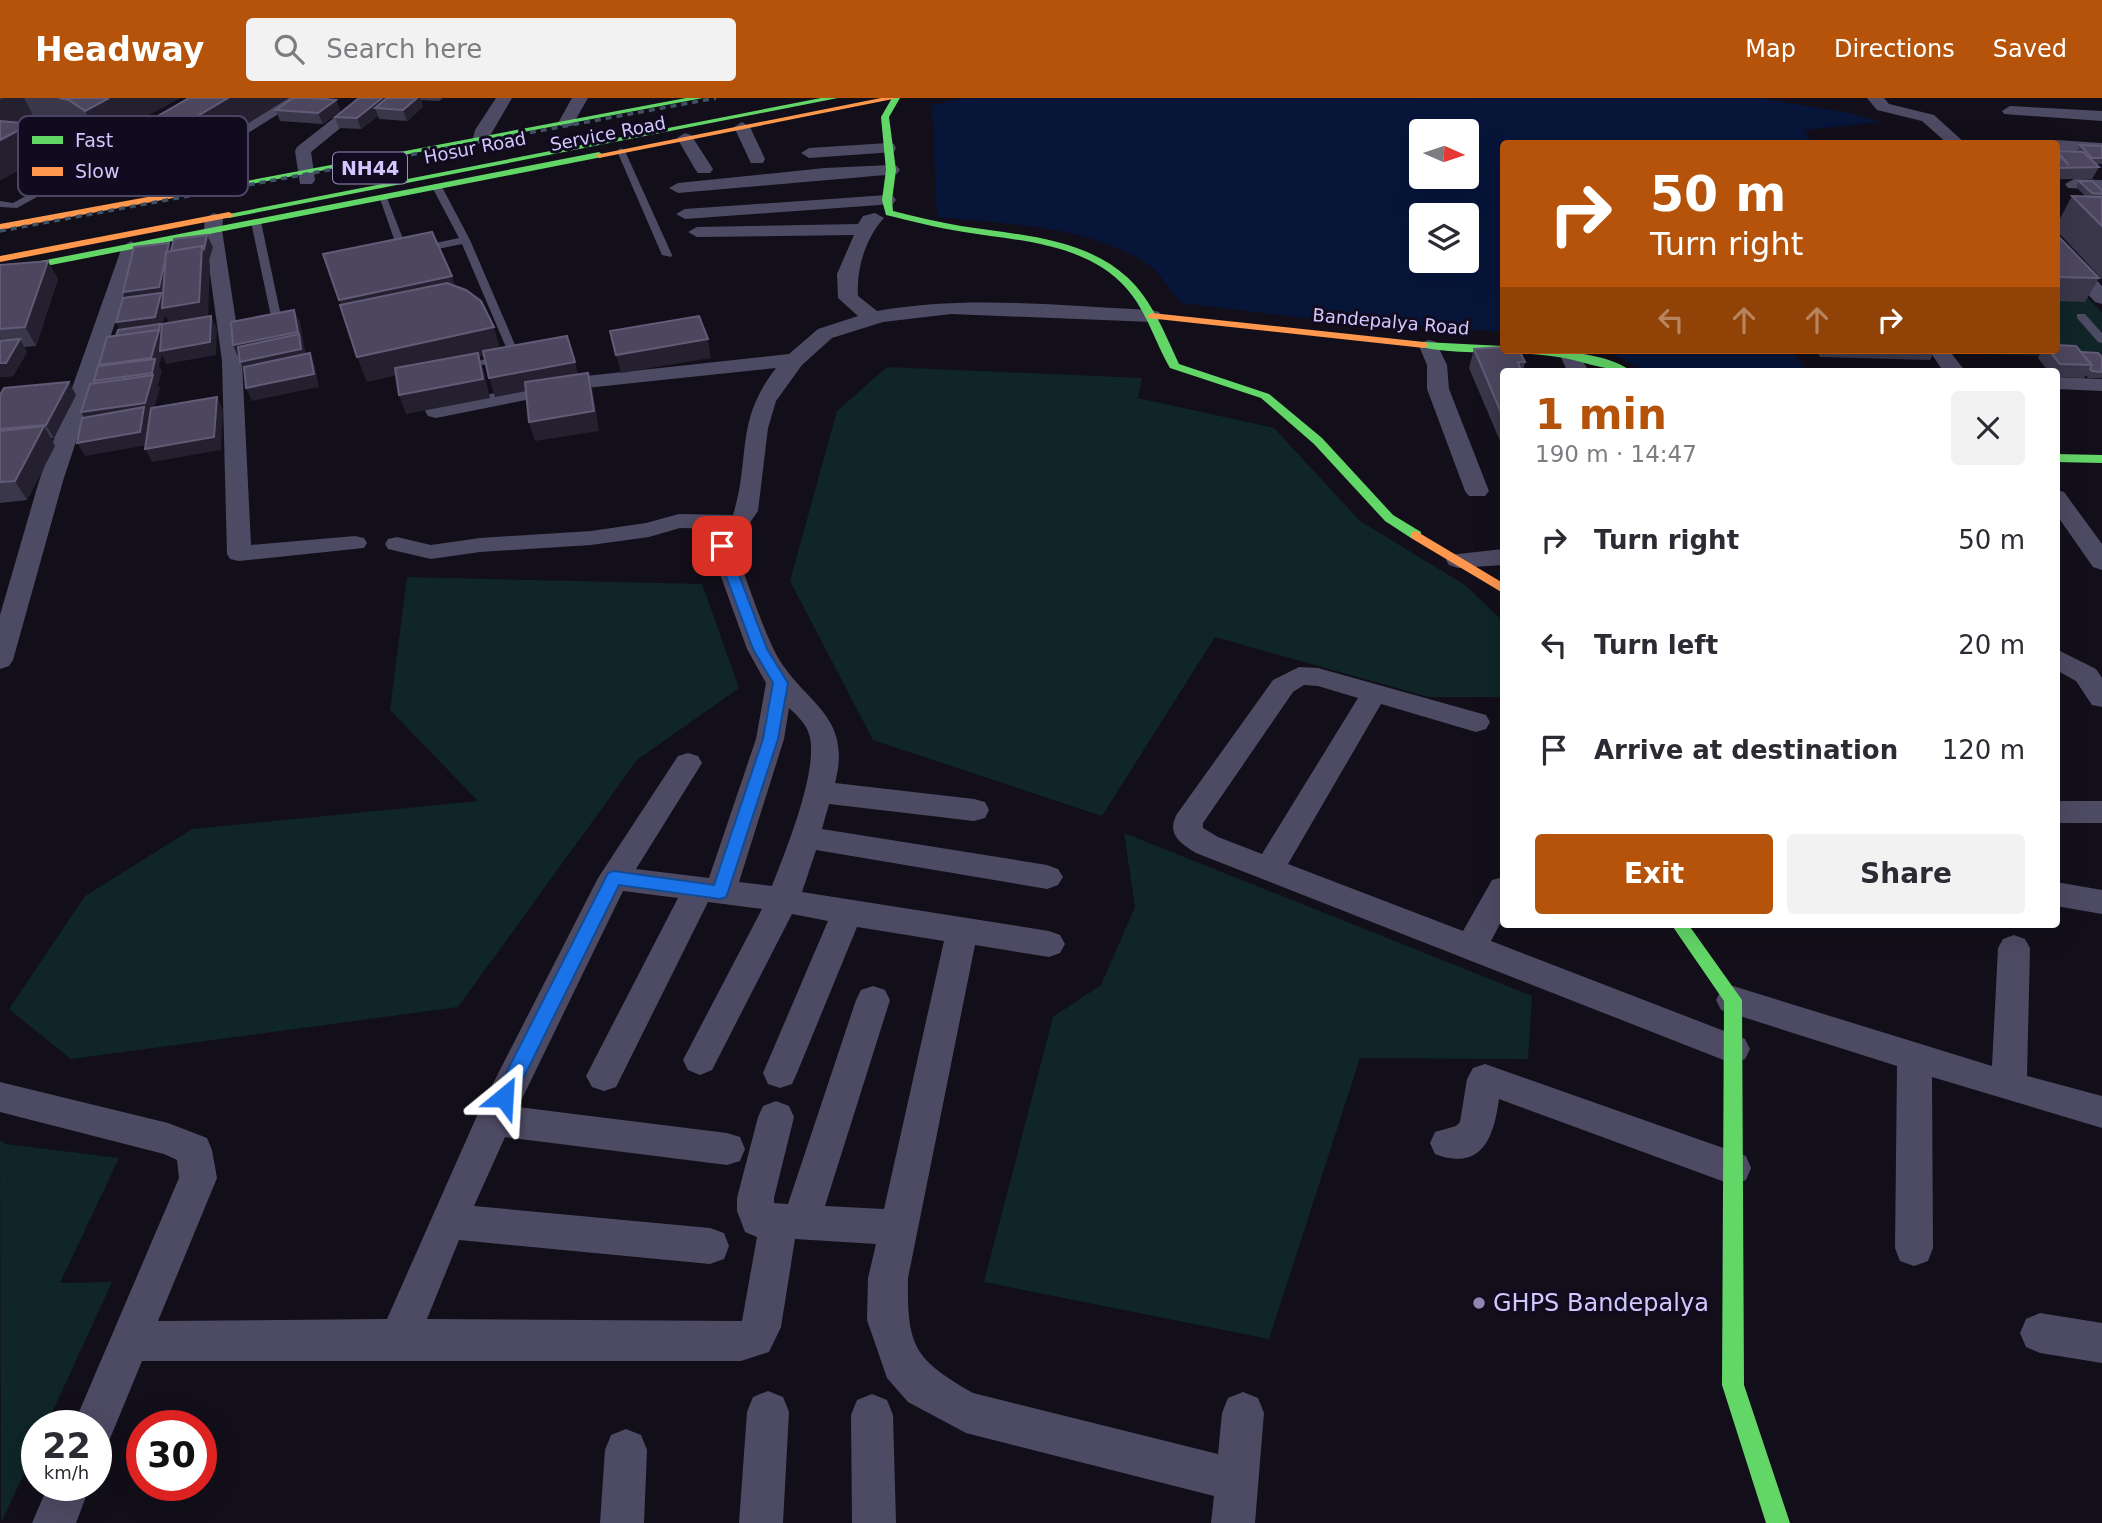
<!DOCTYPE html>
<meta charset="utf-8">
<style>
body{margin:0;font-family:"DejaVu Sans",sans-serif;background:#f2f2f3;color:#2b2b33;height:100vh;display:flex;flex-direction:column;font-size:26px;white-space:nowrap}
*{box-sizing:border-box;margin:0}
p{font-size:23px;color:#7c7c81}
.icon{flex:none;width:38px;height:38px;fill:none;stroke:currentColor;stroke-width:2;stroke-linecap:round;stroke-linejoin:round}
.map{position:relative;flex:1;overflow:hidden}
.side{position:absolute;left:1500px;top:270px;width:560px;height:560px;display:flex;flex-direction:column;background:#fff;border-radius:7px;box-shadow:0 7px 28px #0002}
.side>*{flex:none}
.top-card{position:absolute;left:1500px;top:42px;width:560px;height:214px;border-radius:7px;box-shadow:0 7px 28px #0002;background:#b45309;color:#fff;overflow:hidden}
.needle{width:46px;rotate:93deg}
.buttons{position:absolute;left:1409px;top:21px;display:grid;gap:14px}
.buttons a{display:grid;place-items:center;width:70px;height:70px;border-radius:7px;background:#fff;box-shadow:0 7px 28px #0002;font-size:35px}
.speed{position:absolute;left:21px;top:1312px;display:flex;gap:14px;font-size:35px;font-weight:700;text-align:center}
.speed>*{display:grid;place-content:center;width:91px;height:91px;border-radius:50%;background:#fff;box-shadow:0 7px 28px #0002;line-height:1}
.speed small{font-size:18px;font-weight:400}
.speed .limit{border:10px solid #d22;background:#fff;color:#111}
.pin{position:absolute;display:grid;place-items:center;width:60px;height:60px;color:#fff;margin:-30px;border-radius:14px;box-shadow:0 4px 10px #0006}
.me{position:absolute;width:77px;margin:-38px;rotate:27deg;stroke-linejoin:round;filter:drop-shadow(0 0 5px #0008)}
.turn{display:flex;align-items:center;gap:24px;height:147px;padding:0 35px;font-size:32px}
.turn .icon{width:91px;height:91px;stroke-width:2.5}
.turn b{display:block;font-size:49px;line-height:60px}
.lanes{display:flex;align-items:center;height:66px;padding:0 35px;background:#0003;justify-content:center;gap:35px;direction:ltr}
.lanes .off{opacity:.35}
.round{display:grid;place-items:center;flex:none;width:74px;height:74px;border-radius:7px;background:#f2f2f3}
.overview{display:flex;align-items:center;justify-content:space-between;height:119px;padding:0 35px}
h1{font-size:42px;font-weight:800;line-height:52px;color:#b45309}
.primary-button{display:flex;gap:14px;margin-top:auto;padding:14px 35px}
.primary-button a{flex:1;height:80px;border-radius:7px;background:#b45309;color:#fff;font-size:28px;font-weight:800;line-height:80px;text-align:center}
.primary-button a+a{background:#f2f2f3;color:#2b2b33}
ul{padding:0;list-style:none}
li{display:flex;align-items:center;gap:21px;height:105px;padding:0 35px}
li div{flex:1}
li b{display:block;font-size:26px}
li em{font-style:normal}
header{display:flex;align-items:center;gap:42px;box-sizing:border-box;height:98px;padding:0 35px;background:#b45309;color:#fff}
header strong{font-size:33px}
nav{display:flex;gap:38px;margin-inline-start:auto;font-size:24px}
.search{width:490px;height:63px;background:#f2f2f3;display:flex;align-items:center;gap:18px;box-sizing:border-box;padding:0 24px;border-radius:7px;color:#7c7c81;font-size:26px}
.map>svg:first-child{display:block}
</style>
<header>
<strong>Headway</strong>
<div class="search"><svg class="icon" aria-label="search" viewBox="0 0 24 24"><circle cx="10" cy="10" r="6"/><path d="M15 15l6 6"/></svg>Search here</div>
<nav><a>Map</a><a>Directions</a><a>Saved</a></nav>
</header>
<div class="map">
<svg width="2102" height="1425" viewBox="0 0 2102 1425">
<rect width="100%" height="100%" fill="#120f1a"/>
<g fill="#0f2527">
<path d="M2056,165l46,50v45l-143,-5 -3,-3h100z"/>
<path d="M887,269l255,11 -4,20 136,30 86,93 105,64 38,36v76h-74l-214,-60 -113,179 -229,-76 -83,-159 47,-170z"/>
<path d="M407,479l295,7 37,104 -102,72 -179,247 -387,52 -62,-50 76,-113 107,-67 286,-28 -88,-91z"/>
<path d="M1124,735l408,163 -4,63 -168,-1 -91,281 -285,-57 69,-265 48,-32 34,-78z"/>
<path d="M0,1042l6,4 113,14 -59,125 52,-1 -66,144h-9v20l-36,77z"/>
</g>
<g fill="#071539" fill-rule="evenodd">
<path d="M967,0h793l90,15 30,9 -76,8 9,13 -310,1v188l-206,-15 -116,-14c-10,-12 -21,-31 -35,-40 -59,-38 -141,-39 -209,-46l-5,-112zM1421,33h45v46h-45zM1421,117h45v46h-45z"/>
<path d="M1605,252h188l12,20 -160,1z"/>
</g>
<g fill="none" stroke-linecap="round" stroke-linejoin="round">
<g fill="#4d4a63" fill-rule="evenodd">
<path d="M131,40l4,3 -1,2 -117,65 -17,-1v-6l13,2z"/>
<path d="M621,50l4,3 47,104 -1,2 -9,-2 -45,-104z"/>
<path d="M434,87l8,2 28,53 49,114 -1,2 -43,11 -6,-3 39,-12 -46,-108 -58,12 -5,-3 -20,-57 8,2 20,51 52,-11 -27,-51z"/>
<path d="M256,121l5,3 21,99 -5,3 -5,-3 -21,-99z"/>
<path d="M2077,216h8l17,19v10l-4,-1 -21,-24z"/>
</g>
<g fill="#4d4a63" fill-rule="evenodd">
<path d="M285,0h19l-141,88 -47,-4 -9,-5 5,-11 46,-26 6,1 2,4 -2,4 -38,24 28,3z"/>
<path d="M359,0h18l-66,54 4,28 -3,4h-12l-5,-33 2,-4z"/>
<path d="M496,0h16l-25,43h-12l-2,-3 2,-8z"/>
<path d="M572,0h16l-16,28h-12l-2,-3z"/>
<path d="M1867,0h17l5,6 45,11 32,29h-18l-26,-23 -45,-11z"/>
<path d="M2010,8l92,5v10l-98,-7 -2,-3z"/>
<path d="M742,24l8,5 15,32 -2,4h-12l-2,-4 -15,-32z"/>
<path d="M685,35l6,2 22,34 -3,4h-12l-3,-4 -18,-31z"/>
<path d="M2056,42l46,3v10l-46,-3v-6h-7z"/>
<path d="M888,45l6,1 2,4 -2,4 -85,6 -8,-5 8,-5z"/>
<path d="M891,67l6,1 3,4 -3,4 -219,19 -9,-5 9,-5 147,-15z"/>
<path d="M2074,81l28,1v10l-34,-2 -3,-4z"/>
<path d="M887,97l6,1 3,4 -3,4 -208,15 -9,-5 9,-5z"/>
<path d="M214,115l9,5 -1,12 20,131 9,184 104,-9 9,2 3,5 -3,5 -125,13 -9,-2 -3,-5 -5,-193 -18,-131 1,-12z"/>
<path d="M875,115l9,5c-18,20 -28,50 -26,78l19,15c92,-16 183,-5 275,-1l7,2 3,4 -3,4 -7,2 -201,-8 -68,8 -51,16 -30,27 -26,36 -8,27 -10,83 -24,35c13,34 24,70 39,102 26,55 81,63 62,135l139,16 11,3 4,8 -4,8 -11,3 -145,-17 -7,25 225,36 11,4 5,8 -5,8 -11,4 -231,-39 -14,42 247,39 11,4 5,9 -5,9 -11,4 -74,-12 -67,333c-1,69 6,81 65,115l245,61 4,-41 6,-15 15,-6 15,6 6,15 -9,110h-44l3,-27 -248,-63 -58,-31 -21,-24 -20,-58 1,-42 8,-34 -81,-5 -14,88 -12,25 -28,9h-599l-33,80 -13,5v-20h-23l106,-248 -2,-18 -13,-6 -164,-42v-30l168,41 39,15 5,12 5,28 -59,143 229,-2 93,-210 118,-231 80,-122 10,-3 10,3 4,7 -66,106 73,9 47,-139 10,-56 -19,-34 -37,-103 13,-17 -43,-1 -31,9 -58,8 -111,7 -49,7 -43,-10 -3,-5 3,-5 9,-2 34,8 49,-7 111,-7 55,-8 33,-9 54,1c18,-58 1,-93 43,-147l-190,20 -150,30 -8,-2 -3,-5 3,-5 8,-2 150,-28 203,-22 29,-25 40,-13 -20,-18 -1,-24 17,-39 -157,2 -9,-5 9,-5 161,-3 5,-8zM789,610c8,7 17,16 20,26 11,34 -24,118 -37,152l-33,-4 45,-143zM623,793l55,7 -92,178 6,11 12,4 12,-4 92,-185 54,7 -79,151 5,10 12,5 12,-5 80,-156 36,7 -65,152 5,11 12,4 12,-4 5,-11 60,-146 87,14 -60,268 -59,-3 65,-206 -5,-10 -12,-4 -12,4 -5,10 -68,204 -14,-1v-5l20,-81 -5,-11 -13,-5 -13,5 -5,11 -21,81v13l8,21 12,5 -15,84 -315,-2 32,-79 251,24 14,-5 5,-13 -5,-13 -14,-5 -236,-22 31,-69 222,28 13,-4 5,-12 -5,-12 -13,-4 -209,-26z"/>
<path d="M131,143l9,6 -77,234 -50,179 -4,6 -9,3v-54l39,-134 83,-234z"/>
<path d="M2056,143l7,2 39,43v18l-7,-2 -39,-43z"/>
<path d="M1429,242l7,2 11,23 2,24 40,102 -4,5h-16l-4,-5 -38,-102v-24l-8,-19 3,-4z"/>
<path d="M1575,252l14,21h-22l-7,-16 3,-4z"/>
<path d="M1929,252h20l16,21h-22z"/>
<path d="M2056,279l46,2v12l-46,-2z"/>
<path d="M2056,392l8,2 38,52v26l-9,-3 -37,-53z"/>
<path d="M1503,451v16l-45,3 -9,-3 -3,-5 3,-5z"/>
<path d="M2056,551l40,20 6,9v29l-10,-2 -16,-24 -20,-11z"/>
<path d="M1299,569l19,1 168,47 4,7 -4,7 -10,3 -95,-28 -93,160 175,67 29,-51 11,-3v41l-12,23 254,98 5,10 -5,10 -12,5 -12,-5 -525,-206c-16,-10 -30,-19 -19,-39l96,-134zM1304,587l14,1 40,12 -96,156 -44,-17 -15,-9v-5l90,-131z"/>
<rect x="2056" y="703" width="46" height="22"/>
<path d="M2056,784l46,8v24l-46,-8z"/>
<path d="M2014,837l11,4 5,9 -3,128 75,20v32l-170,-51 1,171 -5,13 -14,5 -14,-5 -5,-13 2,-182 -176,-56 -5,-10 5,-10 12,-4 259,80 6,-118 5,-9z"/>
<path d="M1485,966l261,92 5,12 -5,12 -13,5 -234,-86c-5,38 -17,73 -64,55l-5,-11 5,-11 21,-6 4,-4 7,-43 6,-11z"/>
<path d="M2040,1215l62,10v40l-62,-10 -14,-6 -6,-14 6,-14z"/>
<path d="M768,1293l15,6 6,15 -6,111h-44l8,-111 6,-15z"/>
<path d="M872,1296l15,6 6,15 3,108h-44l-1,-108 6,-15z"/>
<path d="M626,1331l15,6 6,15 -3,73h-44l5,-73 6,-15z"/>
<path d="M48,1388h42l-14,37h-44z"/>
</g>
<g fill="#63d668" fill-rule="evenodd">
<path d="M686,0h17l-457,87 -5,-3z"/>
<path d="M821,0h17l-609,120 -5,-3z"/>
<path d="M892,0h8l-11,19 7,53 -4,30 1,11c23,6 45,11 68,15 56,9 122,11 166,51 25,23 38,57 52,87l90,30 53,44 71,77 28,17v6h-10l-26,-17 -71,-77 -53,-46 -91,-30c-15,-26 -23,-56 -43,-79 -40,-46 -108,-48 -163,-57 -27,-4 -52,-11 -78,-17l-4,-15 4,-30 -5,-53z"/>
<path d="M599,54l4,3 -1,2 -602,118v-6z"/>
<path d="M1424,244l79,4v4c36,0 98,-1 128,21 -27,0 -53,-12 -80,-15 -43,-6 -89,0 -131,-9v-4z"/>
<path d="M2056,356l46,1v8l-46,-1z"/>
<path d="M1671,826h17l54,76 2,385 46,138h-24l-44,-138 2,-384z"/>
</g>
<g fill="#ff974d" fill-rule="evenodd">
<path d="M881,0h17l-299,60 -4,-3z"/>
<path d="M246,81l3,1v4l-249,46v-6z"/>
<path d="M229,114l5,3 -2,2 -232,45v-6z"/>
<path d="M1152,215l272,29 5,3 -5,3 -276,-30 -1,-2z"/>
<path d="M1416,433l87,52v10l-92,-55v-6z"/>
</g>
<path stroke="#3f5165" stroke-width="3.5" stroke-dasharray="6 5" stroke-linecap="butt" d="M0,133l716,-133"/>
</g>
<g fill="#3b374b">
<path d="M0,0h180l-80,43 -16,-11 -48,-9 -7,3h2l16,32 -47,24z"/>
<path d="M189,0l-29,80 -34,-4 -15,-31z"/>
<path d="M359,0h84l-4,3 -18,-1 2,7 -16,14 -28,-2 -1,-3 -17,13 -22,-1 -4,-11z"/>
<path d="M336,2l4,11 -17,13 -43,-3 -4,-11z"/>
<path d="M2080,47l22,1v18h-7l4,3 -7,12h-36l1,-28 21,1 -1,-1z"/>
<path d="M2079,83l23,9v89l-46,-49v-4l16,-30 14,1 -10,-10z"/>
<path d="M2056,136l43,44 -14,24 -29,-1z"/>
<path d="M0,167l58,14 -22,67 -12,1 3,5 -14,24 -13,1z"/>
<path d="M1474,251l51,13 -2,9h-20v77l-34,-80z"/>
<path d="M1816,252h119l-5,10 -110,-3z"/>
<path d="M2042,252h14l25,2 21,5v21h-14l-2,-3 -2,3 -28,-1v-6h-8l-10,-13z"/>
<path d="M0,297h76l-22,43h-3l4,8 -28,54 -27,3z"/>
</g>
<g fill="#24202f" fill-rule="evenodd">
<path d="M4,0h20l12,23 -26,13 21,-10 16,32 -47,24v-80z"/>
<path d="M109,0h71l-80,43 -15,-30z"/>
<path d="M228,0h61l-129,80 -15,-31z"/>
<path d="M382,0h16l-23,10 3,8 -17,13 -4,-11z"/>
<path d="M417,0h3l3,9 -16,14 -4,-11z"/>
<path d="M336,2l4,11 -17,13 -5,-11z"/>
<path d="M207,137l6,12 -4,14 1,3 -2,56 -37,7 -6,-12 -3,12 2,4 -2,6 3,6 -2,7 47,-8 1,-26 6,13 -1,26 -50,9 -4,-9 -3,11 3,5 -4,14 2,3 -8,28h-3l2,4 -3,25 -63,11 -8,-13 63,-11 3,-15 -55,8 -7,-13 64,-9 5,-16 -49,7 -7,-13 58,-8v-2l-46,7 -7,-13 52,-7 4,-15 -37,5 -4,-6 43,-6 2,-6 -37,5 -6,-13 39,-5 4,-17 -29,4 -7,-12 36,-5 10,-44 5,10 28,-4v-3l2,3zM174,163l2,4 25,-3 -2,40 -32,5 1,-2 -3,-5z"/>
<path d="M48,163l10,18 -22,67 -11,-19z"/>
<path d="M452,178l6,18 -112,24 -7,-18z"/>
<path d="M294,212l6,12 7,40 -61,13 -13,-30z"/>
<path d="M494,229l7,25 -22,5 5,15 6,26 -84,16 -7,-19 79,-38 -111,25 -10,-25z"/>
<path d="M20,241l7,13 -14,24 -13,1v-14z"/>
<path d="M708,241l3,19 -90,15 -5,-18z"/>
<path d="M310,255l5,13 4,21 -67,14 -6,-13z"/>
<path d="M575,264l5,19 -85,16 -6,-19z"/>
<path d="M588,275l5,19 6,39 -64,10 -6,-19z"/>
<path d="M69,284l7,13 -22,43 -8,-13z"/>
<path d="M217,299l6,13 -2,40 -69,12 -7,-13z"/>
<path d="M44,328l11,20 -28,54 -12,-19z"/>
</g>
<g fill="#4c475e" stroke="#615b77" stroke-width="2">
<path d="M59,0h50l-24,13 -16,-11z"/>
<path d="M189,0h39l-83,49 -34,-4z"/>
<path d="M293,0h22l21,2 -18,13 -42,-3z"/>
<path d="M359,0h23l-25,20 -22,-1z"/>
<path d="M387,0h30l-14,12 -28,-2z"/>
<path d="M0,23l31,3 -31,16z"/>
<path d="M2080,47l22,1v12h-10z"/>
<path d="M2057,53l26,1 16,15 -43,1v-15l13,12z"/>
<path d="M2079,83h13l10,9v4l-10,-1z"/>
<path d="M2072,98l30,1v29z"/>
<path d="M432,134l20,44 -113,24 -16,-46z"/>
<path d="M2056,136l43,44 -43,-1z"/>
<path d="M207,137l-3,14 -2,-3 -31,5 3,-12z"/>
<path d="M169,145l-2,9h-1l-1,9 -6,26 -36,5 11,-45z"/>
<path d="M202,148l-3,56 -37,6 4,-56z"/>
<path d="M48,163l-23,66 -25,2v-64z"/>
<path d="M447,185l19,7 15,11 13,26 -137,30 -17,-52z"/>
<path d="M161,195l-6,24 -39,5 7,-24z"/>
<path d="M294,212l4,22 -65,13 -2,-23z"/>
<path d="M211,218l-1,26 -50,9 2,-27z"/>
<path d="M699,218l9,23 -92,16 -6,-24z"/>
<path d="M160,226l-1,6 -43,6 2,-6z"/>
<path d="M159,232l-8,28 -52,7 8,-28z"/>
<path d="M299,236l2,15 -61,13 -2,-15z"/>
<path d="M567,238l8,26 -86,16 -6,-27z"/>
<path d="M20,241l-14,24h-6v-22z"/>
<path d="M2056,247l20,1 16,19 -32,-1 -11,-14h7z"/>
<path d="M1503,249v3h16l6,12h-7l3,9h-18v46l-29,-68z"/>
<path d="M2081,254l17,1 4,4v15l-10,-1 -2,-2 2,-4z"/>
<path d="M310,255l4,21 -68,14 -2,-21z"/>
<path d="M478,255l5,26 -84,16 -4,-27z"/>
<path d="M155,261l-3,14 -58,8 4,-15z"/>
<path d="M588,275l6,38 -65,11 -4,-40z"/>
<path d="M153,277l-8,28 -64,9 9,-28z"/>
<path d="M69,284l-23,43 -46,4v-34l4,-7z"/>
<path d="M217,299l-3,40 -69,12 6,-41z"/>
<path d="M144,309l-4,25 -63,11 5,-25z"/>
<path d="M44,328l-29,55 -15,1v-51z"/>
</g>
<path fill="#1a73e8" stroke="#114b97" stroke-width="2" d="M722,444l6,4 39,103 21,34 -10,56 -50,153 -2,5 -6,2 -101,-14 -108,218 -7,2 -7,-2 -2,-6 2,-6 111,-218 6,-2 100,14 49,-146 10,-56 -20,-34 -38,-103z"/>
<circle fill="#8f87af" stroke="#100b1e" stroke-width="2.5" cx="1479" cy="1205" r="7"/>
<g text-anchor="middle" stroke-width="6" stroke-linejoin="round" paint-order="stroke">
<g font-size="18" fill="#d2c8ff" stroke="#100b1e">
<text transform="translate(608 36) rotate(-11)" y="6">Service Road</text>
<text transform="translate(475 50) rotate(-11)" y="6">Hosur Road</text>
<text transform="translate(1391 224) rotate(5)" y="6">Bandepalya Road</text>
</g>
<rect fill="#100b1e" stroke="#988fbc" stroke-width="2" x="333" y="54.5" width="74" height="31" rx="5"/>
<g font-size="19" font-weight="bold" fill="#d2c8ff">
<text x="370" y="77">NH44</text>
</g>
<g font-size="24" fill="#d2c8ff" stroke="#100b1e" text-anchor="start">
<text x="1493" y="1213">GHPS Bandepalya</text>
</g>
</g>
<rect x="18" y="18" width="230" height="80" rx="10" fill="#100b1e" stroke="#4a4462" stroke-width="2"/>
<rect x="32" y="38" width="31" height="8" fill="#63d668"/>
<rect x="32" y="69" width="31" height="9" fill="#ff974d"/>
<g font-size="19" fill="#d2c8ff">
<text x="75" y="49">Fast</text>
<text x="75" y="80">Slow</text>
</g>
</svg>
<div class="buttons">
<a><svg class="needle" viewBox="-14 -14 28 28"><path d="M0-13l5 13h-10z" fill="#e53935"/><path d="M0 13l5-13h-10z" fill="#7c7c81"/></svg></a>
<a><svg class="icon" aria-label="layers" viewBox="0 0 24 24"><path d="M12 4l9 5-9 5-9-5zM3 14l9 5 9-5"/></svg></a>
</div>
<div class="speed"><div>22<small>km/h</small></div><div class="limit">30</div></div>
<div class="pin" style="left:722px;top:448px;background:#d93025"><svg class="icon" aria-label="arrive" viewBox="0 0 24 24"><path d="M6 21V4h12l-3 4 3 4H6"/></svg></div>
<svg class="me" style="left:504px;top:999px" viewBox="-20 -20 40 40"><path d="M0-17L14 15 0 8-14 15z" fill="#1a73e8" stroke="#fff" stroke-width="4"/></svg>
<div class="top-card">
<div class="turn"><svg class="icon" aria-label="right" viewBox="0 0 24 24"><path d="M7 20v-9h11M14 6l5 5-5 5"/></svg><div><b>50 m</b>Turn right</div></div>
<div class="lanes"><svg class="icon off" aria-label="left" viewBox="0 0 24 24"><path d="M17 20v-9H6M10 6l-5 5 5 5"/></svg><svg class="icon off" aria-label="ahead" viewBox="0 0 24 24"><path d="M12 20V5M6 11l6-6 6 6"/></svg><svg class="icon off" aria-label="ahead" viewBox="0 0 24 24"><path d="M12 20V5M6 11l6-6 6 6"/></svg><svg class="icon" aria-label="right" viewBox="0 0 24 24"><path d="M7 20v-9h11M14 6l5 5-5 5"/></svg></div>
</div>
<section class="side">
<div class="overview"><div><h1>1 min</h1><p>190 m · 14:47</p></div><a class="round"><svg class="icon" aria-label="close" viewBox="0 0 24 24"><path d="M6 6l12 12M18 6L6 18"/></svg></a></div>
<ul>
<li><svg class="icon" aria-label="right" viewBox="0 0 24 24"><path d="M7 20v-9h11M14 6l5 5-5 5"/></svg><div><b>Turn right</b></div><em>50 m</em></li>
<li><svg class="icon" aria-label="left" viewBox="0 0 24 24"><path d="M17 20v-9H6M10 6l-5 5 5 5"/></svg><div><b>Turn left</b></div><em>20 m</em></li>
<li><svg class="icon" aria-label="arrive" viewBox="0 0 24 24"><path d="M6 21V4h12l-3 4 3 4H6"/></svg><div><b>Arrive at destination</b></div><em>120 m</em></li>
</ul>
<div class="primary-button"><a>Exit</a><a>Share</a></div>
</section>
</div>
